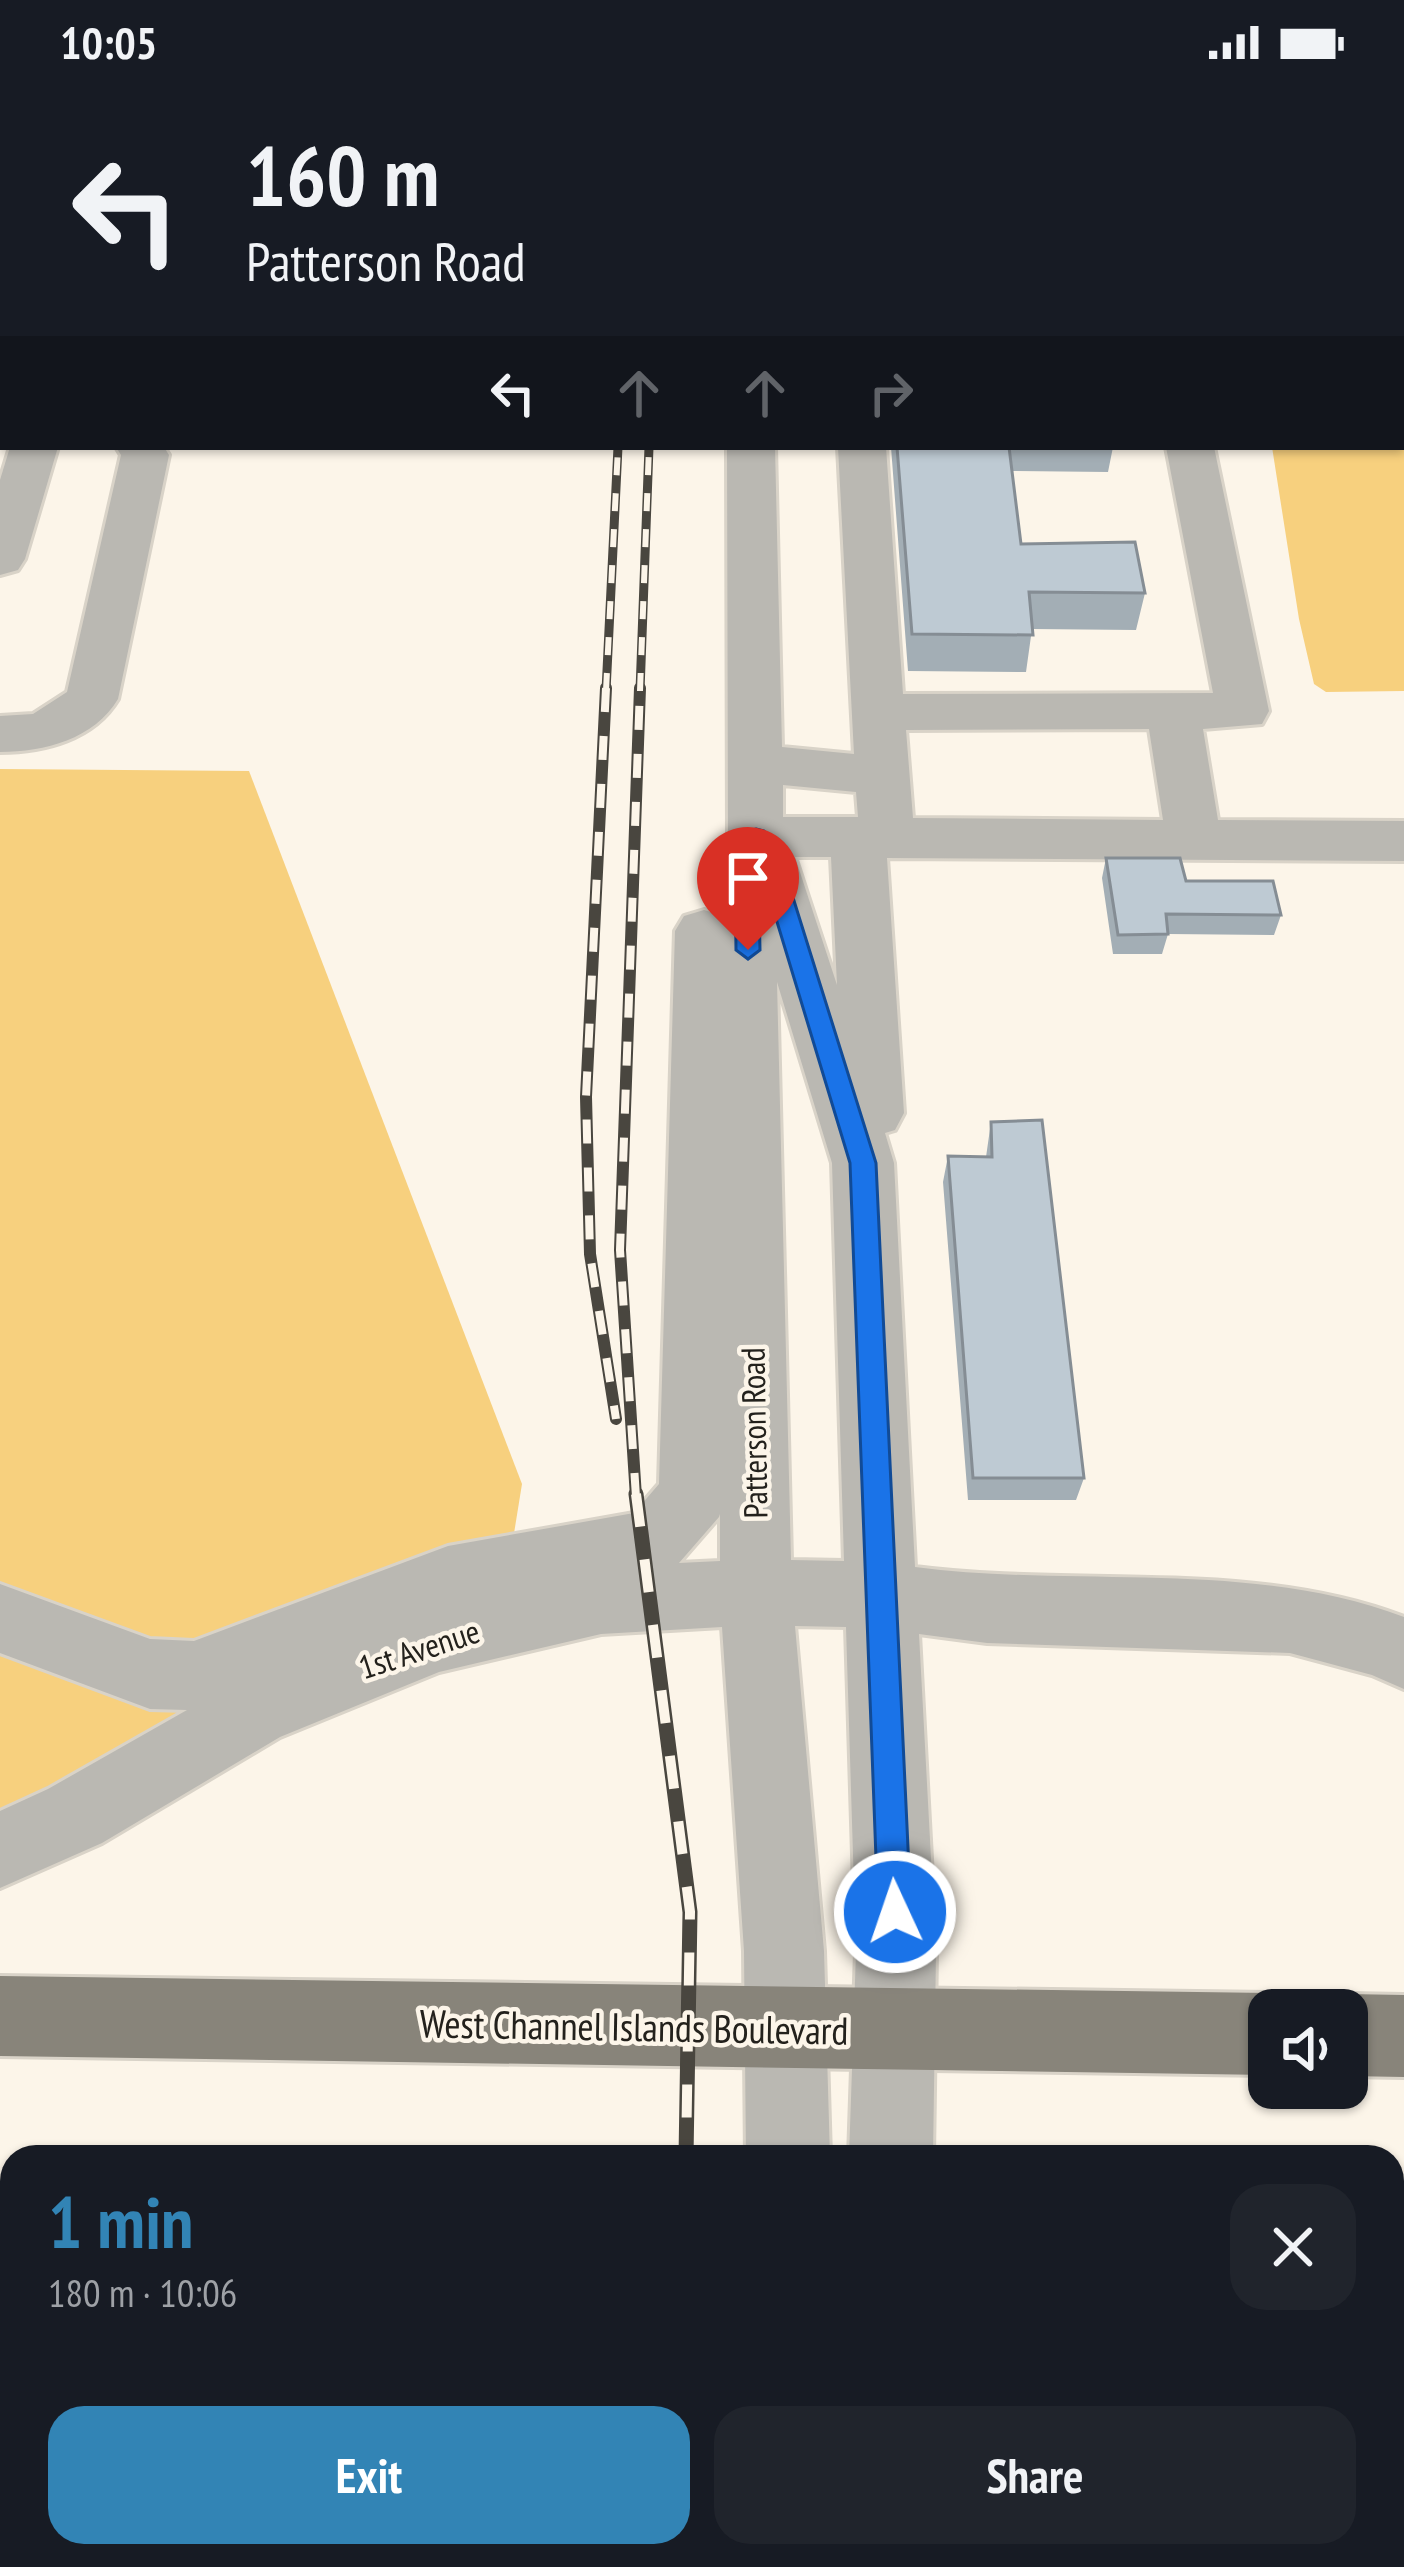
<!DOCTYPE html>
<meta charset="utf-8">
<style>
body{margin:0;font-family:"PT Sans Narrow",sans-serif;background:#20242c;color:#f1f3f6;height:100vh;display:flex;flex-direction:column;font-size:45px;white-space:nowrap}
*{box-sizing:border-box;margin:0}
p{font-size:39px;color:#9ea1a6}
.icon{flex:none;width:66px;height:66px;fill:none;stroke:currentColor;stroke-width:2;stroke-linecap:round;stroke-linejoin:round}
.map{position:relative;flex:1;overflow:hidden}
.side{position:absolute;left:0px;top:2061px;width:1404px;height:423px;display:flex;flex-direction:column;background:#171b24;border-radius:36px 36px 0 0;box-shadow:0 3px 9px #0004}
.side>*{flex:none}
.hud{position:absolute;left:0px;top:0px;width:1404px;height:366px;box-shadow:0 3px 9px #0004;background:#171b24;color:#f1f3f6;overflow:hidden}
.controls{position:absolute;left:1248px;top:1905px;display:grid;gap:24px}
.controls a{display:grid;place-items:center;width:120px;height:120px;border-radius:24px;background:#171b24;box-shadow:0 3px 9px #0004;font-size:60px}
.pin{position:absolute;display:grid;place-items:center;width:102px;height:102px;color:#fff;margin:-123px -51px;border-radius:50% 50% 50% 0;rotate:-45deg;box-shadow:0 0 12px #0007}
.pin .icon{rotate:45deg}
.me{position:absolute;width:132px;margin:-66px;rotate:357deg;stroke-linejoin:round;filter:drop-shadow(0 0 9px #0008)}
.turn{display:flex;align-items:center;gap:42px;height:252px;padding:0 48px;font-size:54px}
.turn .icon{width:156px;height:156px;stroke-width:2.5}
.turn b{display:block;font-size:84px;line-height:102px}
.lanes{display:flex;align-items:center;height:114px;padding:0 48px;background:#0003;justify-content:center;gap:60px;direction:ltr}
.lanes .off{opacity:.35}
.round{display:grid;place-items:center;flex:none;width:126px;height:126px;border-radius:36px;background:#20242c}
.summary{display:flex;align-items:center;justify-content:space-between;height:204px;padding:0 48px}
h1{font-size:72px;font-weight:700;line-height:90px;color:#3284b5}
.action{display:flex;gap:24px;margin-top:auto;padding:24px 48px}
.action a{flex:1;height:138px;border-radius:36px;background:#3284b5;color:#fff;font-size:48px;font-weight:700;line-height:138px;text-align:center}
.action a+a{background:#20242c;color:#f1f3f6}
.status{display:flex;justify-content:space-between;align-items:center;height:84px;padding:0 60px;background:#171b24;direction:ltr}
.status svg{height:33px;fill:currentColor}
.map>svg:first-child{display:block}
</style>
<div class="status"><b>10:05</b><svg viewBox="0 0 49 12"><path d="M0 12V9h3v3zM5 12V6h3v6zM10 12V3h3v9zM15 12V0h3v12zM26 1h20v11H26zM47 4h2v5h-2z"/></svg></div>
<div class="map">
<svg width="1404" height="2483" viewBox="0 0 1404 2483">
<rect width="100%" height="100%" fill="#fcf5e9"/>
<g fill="#f3e9d6">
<path d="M0,2382h12v90h558v11h-570z"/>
<path d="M1392,2399h12v84h-382l6,-11h364z"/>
</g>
<g fill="#f7d07e">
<path d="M1207,0h197v607l-78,1 -12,-8 -15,-65 -27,-172h129v-360z"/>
<path d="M0,685l249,2 273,713 -17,105 -505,228z"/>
</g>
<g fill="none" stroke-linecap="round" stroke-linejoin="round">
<g stroke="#d9d3c8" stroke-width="6">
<g id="minor">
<path d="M29,0h40l-41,3z"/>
<rect x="728" y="0" width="40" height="3"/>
<path d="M3,116v34l-3,1v-34z"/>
<path d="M10,363h48l-33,112 -7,11 -18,5v-95z"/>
<path d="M116,363h48l5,8 -51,244c-24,40 -73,53 -118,53v-36l33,-2 34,-22 54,-237z"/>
<path d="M727,363h48l7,300 72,7 -16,-307h48l17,247 310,-1 -47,-246h48l55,264 -7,13 -59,5 15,91 186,1v40l-517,-3 17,255 -9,17 -10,3 9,30 21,404c160,21 338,-8 489,50v72l-32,-14 -82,-22 -303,-10 -68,-9 17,318 -3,205h-84l7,-205 -10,-325 -51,-1 29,325 6,206h-84l-2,-206 -22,-324 -121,7 -162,38 -159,65 -178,106 -102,45v-77l48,-22 139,-79 -37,-1 -150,-56v-69l150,55 44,2 254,-95 186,-33 25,-29 16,-553 9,-15 20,-6 14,4v-56l10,-21zM1149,645l14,91 -250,-2 -7,-88zM783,701l73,7 2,25h-75zM795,773h36l6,128zM777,898l55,181 12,398 -53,-1zM720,1430v47l-41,2 40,-46z"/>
<path d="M745,2472h92l1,11h-92z"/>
<rect x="861" y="2472" width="92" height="11"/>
</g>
</g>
<g stroke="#d9d3c8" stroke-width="6">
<g id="major">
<path d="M0,1892l1269,17 31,17h-31v65l-1269,-19z"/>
<path d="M1347,1910l57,1v82l-57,-1v-66h-30z"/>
<rect x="0" y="2229" width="12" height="88"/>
<rect x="1392" y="2245" width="12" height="88"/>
</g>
</g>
<use href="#minor" fill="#bab8b2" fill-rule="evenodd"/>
<use href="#major" fill="#88847a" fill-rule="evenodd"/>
<g stroke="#49463f" stroke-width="9">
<g id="rail-far2">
<path d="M606,607l12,-244"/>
<path d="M640,607l9,-244"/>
</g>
</g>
<g stroke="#49463f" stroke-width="12">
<g id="rail-far1">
<path d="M606,604l-20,409 4,157 26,165"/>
<path d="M636,1413l-16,-247 20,-562"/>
</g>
</g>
<g stroke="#49463f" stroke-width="15">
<g id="rail">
<path d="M636,1410l54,418 -4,245"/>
<path d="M681,2472v11"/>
</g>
</g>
<use href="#rail-far2" stroke="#fcf5e9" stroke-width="6" stroke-dasharray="18" stroke-linecap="butt"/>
<use href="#rail-far1" stroke="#fcf5e9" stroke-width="8" stroke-dasharray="24" stroke-linecap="butt"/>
<use href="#rail" stroke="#fcf5e9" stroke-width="10" stroke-dasharray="33" stroke-linecap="butt"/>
</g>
<g fill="#a3aeb5">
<path d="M948,0h37v3h-36z"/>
<path d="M891,363h222l-5,25 -96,-1 9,73 124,49 -9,37 -104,-1 -6,43 -118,-1z"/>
<path d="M1106,774l80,23 95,34 -7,20 -106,-1 -6,20h-49l-11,-76z"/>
<path d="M991,1038l93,356 -8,22h-108l-25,-318 5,-26 38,1z"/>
</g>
<g fill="#becad3" stroke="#858d94" stroke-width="3">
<path d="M131,0h159l-1,3h-158z"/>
<path d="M897,363h112l12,97 114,-2 10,51 -116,-1 4,43 -121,-1z"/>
<path d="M1106,774h74l6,23h87l8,34 -115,-1 2,20 -50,1z"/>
<path d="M1042,1036l42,358h-111l-25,-322 44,1 -1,-35z"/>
<path d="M362,2472h153v11h-154z"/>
</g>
<path fill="#1a73e8" stroke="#114b97" stroke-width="3" d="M756,745l8,2 16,25 96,307 35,749 -5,11 -11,5 -12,-5 -5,-11 -28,-749 -92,-304 2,91 -12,9 -12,-9 -1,-92 13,-27z"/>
<g text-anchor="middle" stroke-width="9" stroke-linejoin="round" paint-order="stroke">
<g font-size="33" fill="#23211c" stroke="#fcf5e9">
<text transform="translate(754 1349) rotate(-91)" y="12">Patterson Road</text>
<text transform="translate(419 1565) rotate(-18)" y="12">1st Avenue</text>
</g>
<g font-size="39" fill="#23211c" stroke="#fcf5e9">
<text transform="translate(634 1943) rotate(1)" y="14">West Channel Islands Boulevard</text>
</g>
</g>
</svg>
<div class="controls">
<a><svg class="icon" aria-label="sound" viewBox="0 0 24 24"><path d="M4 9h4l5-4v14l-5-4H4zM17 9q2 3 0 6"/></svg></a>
</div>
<div class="pin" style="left:748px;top:866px;background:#d93025"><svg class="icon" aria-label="arrive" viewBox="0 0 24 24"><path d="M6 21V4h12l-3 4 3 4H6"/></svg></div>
<svg class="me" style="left:895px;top:1828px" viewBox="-20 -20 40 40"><circle r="17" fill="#1a73e8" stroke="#fff" stroke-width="3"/><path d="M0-11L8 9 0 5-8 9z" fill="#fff"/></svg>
<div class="hud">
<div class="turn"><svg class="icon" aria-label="left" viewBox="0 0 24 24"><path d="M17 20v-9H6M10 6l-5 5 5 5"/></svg><div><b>160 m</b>Patterson Road</div></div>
<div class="lanes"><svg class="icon" aria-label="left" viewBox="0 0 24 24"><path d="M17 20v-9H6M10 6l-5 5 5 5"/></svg><svg class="icon off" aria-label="ahead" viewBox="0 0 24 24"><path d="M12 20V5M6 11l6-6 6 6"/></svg><svg class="icon off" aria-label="ahead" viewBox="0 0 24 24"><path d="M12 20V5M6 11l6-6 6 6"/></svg><svg class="icon off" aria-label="right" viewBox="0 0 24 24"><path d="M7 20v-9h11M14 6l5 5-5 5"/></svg></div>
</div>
<section class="side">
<div class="summary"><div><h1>1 min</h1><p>180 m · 10:06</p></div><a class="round"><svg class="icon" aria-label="close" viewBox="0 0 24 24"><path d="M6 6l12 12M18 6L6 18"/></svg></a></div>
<div class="action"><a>Exit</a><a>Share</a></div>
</section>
</div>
